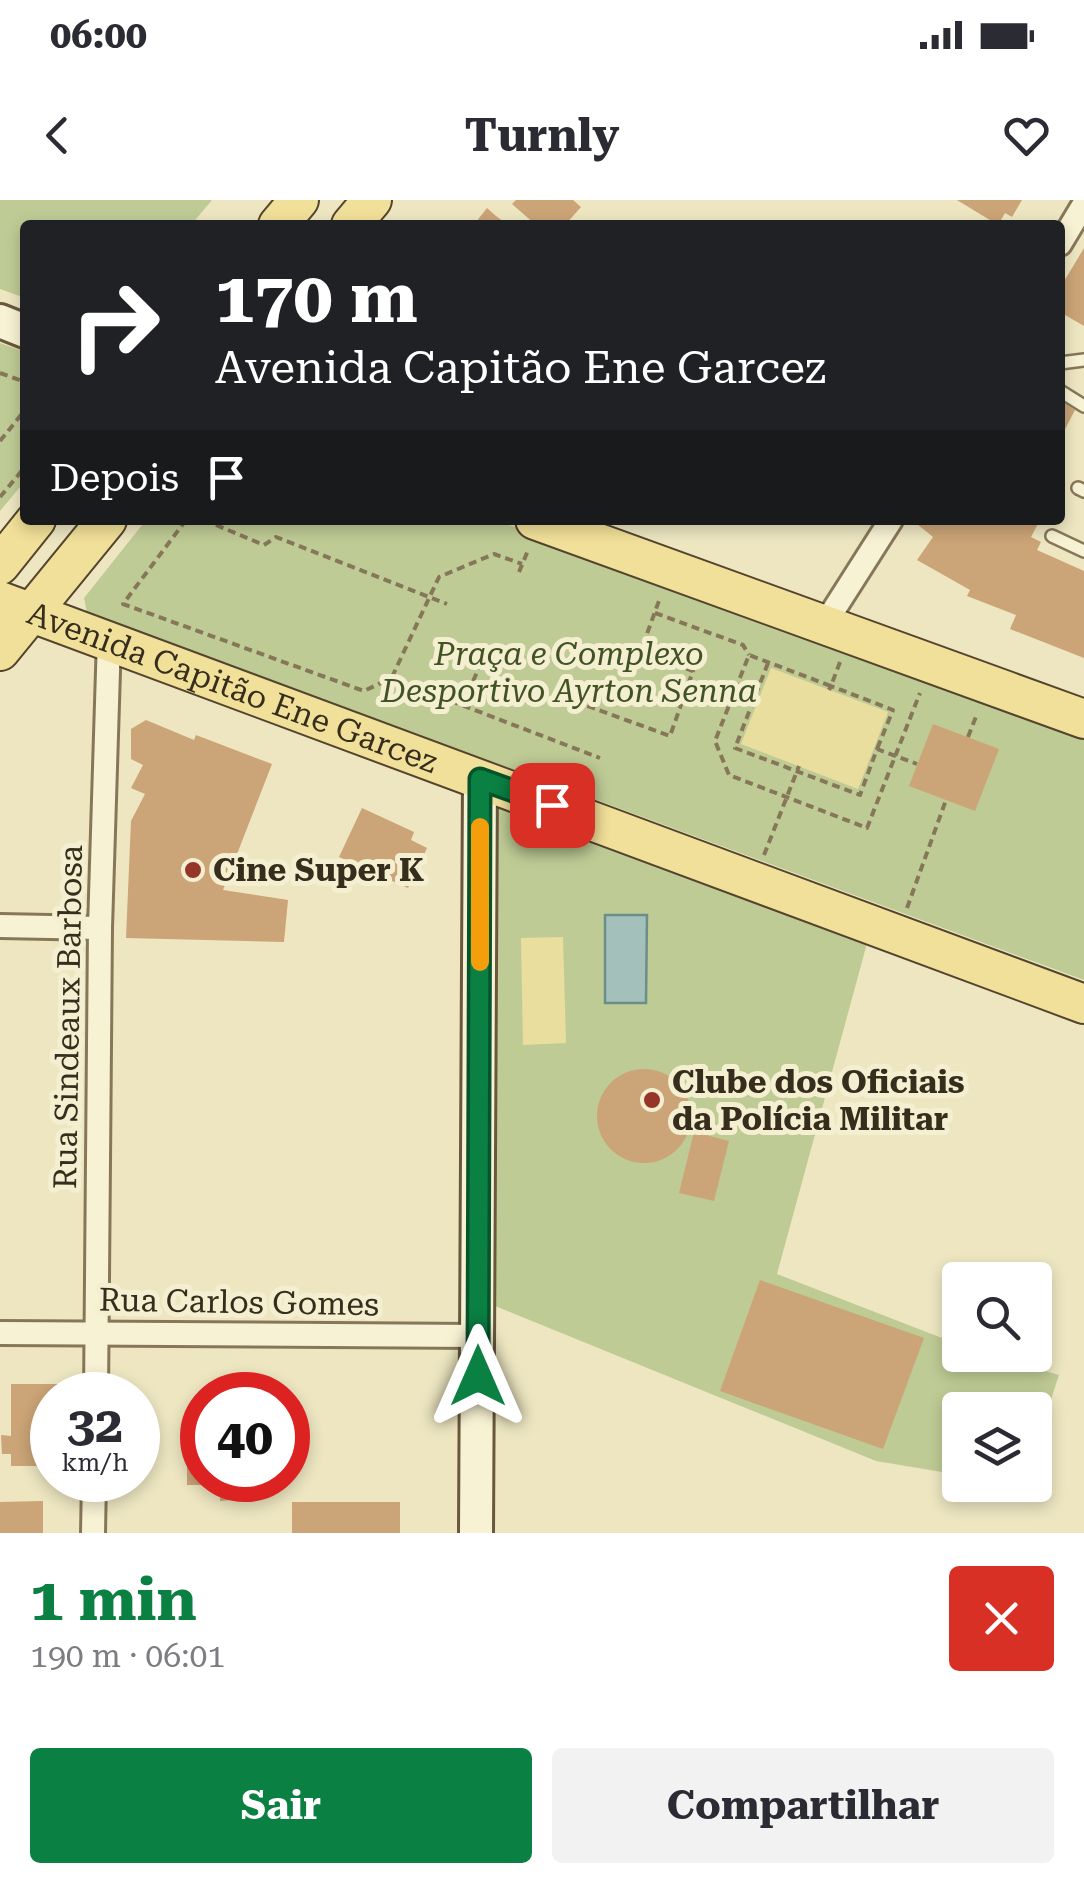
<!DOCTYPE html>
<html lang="pt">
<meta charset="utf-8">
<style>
body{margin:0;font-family:"Roboto Serif",serif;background:#f2f2f3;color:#2b2b33;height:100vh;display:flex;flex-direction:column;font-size:38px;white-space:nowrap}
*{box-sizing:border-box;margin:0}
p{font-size:32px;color:#7c7c81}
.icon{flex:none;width:55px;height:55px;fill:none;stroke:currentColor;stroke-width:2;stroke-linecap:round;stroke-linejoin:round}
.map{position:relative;height:1333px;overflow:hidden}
.side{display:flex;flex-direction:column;background:#fff;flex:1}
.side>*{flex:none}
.top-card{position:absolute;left:20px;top:20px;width:1045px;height:305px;border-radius:10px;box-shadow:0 5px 15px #0003;background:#202124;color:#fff;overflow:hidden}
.controls{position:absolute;left:942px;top:1062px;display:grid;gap:20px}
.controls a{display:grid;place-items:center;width:110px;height:110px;border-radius:10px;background:#fff;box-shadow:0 5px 15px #0003;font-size:50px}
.speed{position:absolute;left:30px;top:1172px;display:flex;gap:20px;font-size:50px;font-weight:700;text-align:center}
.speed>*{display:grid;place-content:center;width:130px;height:130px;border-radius:50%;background:#fff;box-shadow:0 5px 15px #0003;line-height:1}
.speed small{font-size:25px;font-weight:400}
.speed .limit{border:15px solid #d22;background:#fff;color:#111}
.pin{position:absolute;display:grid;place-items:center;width:85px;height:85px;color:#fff;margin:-42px;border-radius:20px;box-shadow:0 5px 15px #0006}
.me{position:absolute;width:110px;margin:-55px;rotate:0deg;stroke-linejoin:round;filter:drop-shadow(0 0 8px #0008)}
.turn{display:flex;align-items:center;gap:35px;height:210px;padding:0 30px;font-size:45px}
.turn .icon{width:130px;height:130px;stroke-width:2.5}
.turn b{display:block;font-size:70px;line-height:85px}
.then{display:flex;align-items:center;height:95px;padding:0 30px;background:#0003;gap:20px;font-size:38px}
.round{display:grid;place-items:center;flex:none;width:105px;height:105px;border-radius:10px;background:#f2f2f3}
.summary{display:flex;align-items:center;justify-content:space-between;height:170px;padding:0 30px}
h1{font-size:60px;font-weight:700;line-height:75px;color:#0b8043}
.button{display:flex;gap:20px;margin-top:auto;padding:20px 30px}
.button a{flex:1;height:115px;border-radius:10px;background:#0b8043;color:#fff;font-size:40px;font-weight:700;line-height:115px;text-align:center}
.button a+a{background:#f2f2f3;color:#2b2b33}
.status{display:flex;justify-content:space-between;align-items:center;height:70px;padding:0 50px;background:#fff;direction:ltr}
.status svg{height:28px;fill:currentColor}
header{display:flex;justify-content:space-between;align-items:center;height:130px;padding:0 30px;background:#fff;font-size:45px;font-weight:700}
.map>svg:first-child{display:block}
</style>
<div class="status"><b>06:00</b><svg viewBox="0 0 49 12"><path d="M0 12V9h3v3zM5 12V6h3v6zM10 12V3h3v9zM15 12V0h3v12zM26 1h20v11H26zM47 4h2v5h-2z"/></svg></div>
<header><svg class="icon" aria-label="back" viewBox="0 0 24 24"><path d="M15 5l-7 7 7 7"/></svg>Turnly<svg class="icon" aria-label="heart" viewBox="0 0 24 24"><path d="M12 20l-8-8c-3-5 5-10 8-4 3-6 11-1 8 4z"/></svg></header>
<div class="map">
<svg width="1084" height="1333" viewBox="0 0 1084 1333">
<rect width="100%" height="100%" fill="#ede6c1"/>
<g fill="#bfcb95">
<path d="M0,0h212l-21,25h-166v73l-25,-9z"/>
<path d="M0,143l25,9v129l-25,30z"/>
<path d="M146,320h349l589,213v247l-501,-185 -25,-1 -470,-176 -4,-20z"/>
<path d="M480,579l392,146 -95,349 183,71v10h32l67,20 -24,73v-38h-75v65l-84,-14 -398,-162z"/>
</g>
<g fill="#e9de9e">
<path d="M771,468l117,44 -30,77 -117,-45z"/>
<path d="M563,737l3,106 -43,2 -2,-107z"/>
</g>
<path fill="#a4c0bb" stroke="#6b8e89" stroke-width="2.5" d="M605,715h42l-1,88h-41z"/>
<g fill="#cba477">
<path d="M516,0h57l8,7 -16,18h-29l-24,-21z"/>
<path d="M957,0h65l-10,17 -7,-4 -7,12z"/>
<path d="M487,8l9,8 12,9 -32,-3z"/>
<path d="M1084,48v78l-24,-14v-24z"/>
<path d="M1060,200l15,10 -15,29z"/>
<path d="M919,320h121l-9,17 10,5 -4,8 47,21v87l-74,-29 6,-14 -49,-19 3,-6 -53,-30 16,-23 -16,-13z"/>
<path d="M146,520l48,20 2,-5 76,29 -49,126 65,10 -4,42 -158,-4 5,-117 14,-27 -14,-6 12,-23 -12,-6v-30z"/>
<path d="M933,524l66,25 -24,62 -66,-25z"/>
<path d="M362,608l52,24 -3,8 16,8 -19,40 -69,-31z"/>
<circle cx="644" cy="916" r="47"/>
<path d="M694,932l35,9 -15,60 -35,-8z"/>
<path d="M760,1080l164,58 -41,111 -163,-58z"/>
<path d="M11,1184h49v11h-8v71h-41v-12h-9l-1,-19 10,1z"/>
<path d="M187,1245h15v35h30v20l-12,1 1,-16h-34z"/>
<path d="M43,1301v32h-43v-31z"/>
<rect x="292" y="1302" width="108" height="31"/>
</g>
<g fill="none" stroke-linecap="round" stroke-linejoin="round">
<g stroke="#877759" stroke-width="16">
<g id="lane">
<path d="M1060,163l24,-3"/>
<path d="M1060,191l24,15"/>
<path d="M1078,288l6,3"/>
<path d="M1052,336l32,15"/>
</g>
</g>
<g stroke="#877759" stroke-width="28">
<g id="street">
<path d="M1060,44l24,-40"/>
<path d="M826,422l65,-102"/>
<path d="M0,726l100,2"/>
<path d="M0,1133l478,3"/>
<path d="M96,1195l4,-467 9,-289"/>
<path d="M93,1333l1,-53"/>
</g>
</g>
<g stroke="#69583c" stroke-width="38">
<g id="secondary">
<path d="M0,121l25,10"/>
<path d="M476,1333l4,-754"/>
</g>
</g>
<g stroke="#54442d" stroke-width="42">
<g id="primary">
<path d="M278,25l21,-25"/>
<path d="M351,25l21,-25"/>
<path d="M535,320l549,199"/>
<path d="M0,365l36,-45"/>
<path id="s1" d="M0,401l1084,403"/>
<path d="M0,451l107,-131"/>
</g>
</g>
<g stroke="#877759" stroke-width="4" stroke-dasharray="8 5" stroke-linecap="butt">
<path d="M0,173l25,9"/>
<path d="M0,241l25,-31"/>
<path d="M0,297l25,-30"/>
<path d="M186,320l-63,84 241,87 27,-13 209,80"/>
<path d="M204,320l60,25 12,-8 171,67"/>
<path d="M519,372l10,-24"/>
<path d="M655,413l88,32 6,10"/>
<path d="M840,462l-9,24 -82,-31 -34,86 14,34 138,53 53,-135"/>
<path d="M768,463l-33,85 125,47 17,-46 40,15"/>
<path d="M392,477l47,-100 55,-23 28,10"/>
<path d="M829,490l2,-4 62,24 -16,39"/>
<path d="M563,497l107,39 23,-65 -53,-18 20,-55"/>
<path d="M463,505l17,-40"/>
<path d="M968,537l9,-23"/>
<path d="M764,655l35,-89"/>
<path d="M907,708l39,-108"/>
</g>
<use href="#lane" stroke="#f8f2d4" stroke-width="11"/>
<use href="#street" stroke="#f8f2d4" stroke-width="22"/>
<use href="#secondary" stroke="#f8f2d4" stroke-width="32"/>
<use href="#primary" stroke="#f1e099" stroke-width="38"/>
</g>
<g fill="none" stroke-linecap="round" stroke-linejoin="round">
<g stroke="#07532c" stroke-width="25">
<path id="route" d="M478,1176l2,-597 72,26"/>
</g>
<use href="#route" stroke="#0b8043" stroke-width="18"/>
<path stroke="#f59e0b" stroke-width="18" d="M480,762v-135"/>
</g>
<g fill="#953629" stroke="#f5efd1" stroke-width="4">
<circle cx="193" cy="670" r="10"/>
<circle cx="652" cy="900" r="10"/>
</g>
<g text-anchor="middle" stroke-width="10" stroke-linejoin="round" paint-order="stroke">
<g font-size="32" font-style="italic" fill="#415324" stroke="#f5efd1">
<text x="569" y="465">Praça e Complexo<tspan x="569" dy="37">Desportivo Ayrton Senna</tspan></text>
</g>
<g font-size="32" fill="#372d1d" stroke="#f5efd1">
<text dy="11" stroke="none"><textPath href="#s1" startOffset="248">Avenida Capitão Ene Garcez</textPath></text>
<text transform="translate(68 817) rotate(-89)" y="11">Rua Sindeaux Barbosa</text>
<text transform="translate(239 1102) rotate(1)" y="11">Rua Carlos Gomes</text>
</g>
<g font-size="32" font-weight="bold" fill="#372d1d" stroke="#f5efd1" text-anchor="start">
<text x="213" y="681">Cine Super K</text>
<text x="672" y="893">Clube dos Oficiais<tspan x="672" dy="37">da Polícia Militar</tspan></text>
</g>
</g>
</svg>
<div class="controls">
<a><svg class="icon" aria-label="search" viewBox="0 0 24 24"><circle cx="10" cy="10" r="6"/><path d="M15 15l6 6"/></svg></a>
<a><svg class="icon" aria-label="layers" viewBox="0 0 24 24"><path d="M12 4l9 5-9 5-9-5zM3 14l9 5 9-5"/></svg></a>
</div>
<div class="speed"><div>32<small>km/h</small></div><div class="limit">40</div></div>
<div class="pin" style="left:552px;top:605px;background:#d93025"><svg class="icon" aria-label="arrive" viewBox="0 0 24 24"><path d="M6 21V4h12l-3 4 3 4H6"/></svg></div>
<svg class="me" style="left:478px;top:1176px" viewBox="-20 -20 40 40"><path d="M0-17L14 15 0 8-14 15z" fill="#0b8043" stroke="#fff" stroke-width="4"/></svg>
<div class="top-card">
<div class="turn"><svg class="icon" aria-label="right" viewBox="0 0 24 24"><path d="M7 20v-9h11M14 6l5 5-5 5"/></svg><div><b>170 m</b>Avenida Capitão Ene Garcez</div></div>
<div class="then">Depois<svg class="icon" aria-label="arrive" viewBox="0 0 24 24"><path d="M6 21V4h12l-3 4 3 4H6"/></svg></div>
</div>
</div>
<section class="side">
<div class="summary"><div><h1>1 min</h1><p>190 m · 06:01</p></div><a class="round" style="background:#d93025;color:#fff"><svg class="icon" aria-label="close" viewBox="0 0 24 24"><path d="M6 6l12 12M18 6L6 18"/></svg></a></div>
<div class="button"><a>Sair</a><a>Compartilhar</a></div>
</section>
